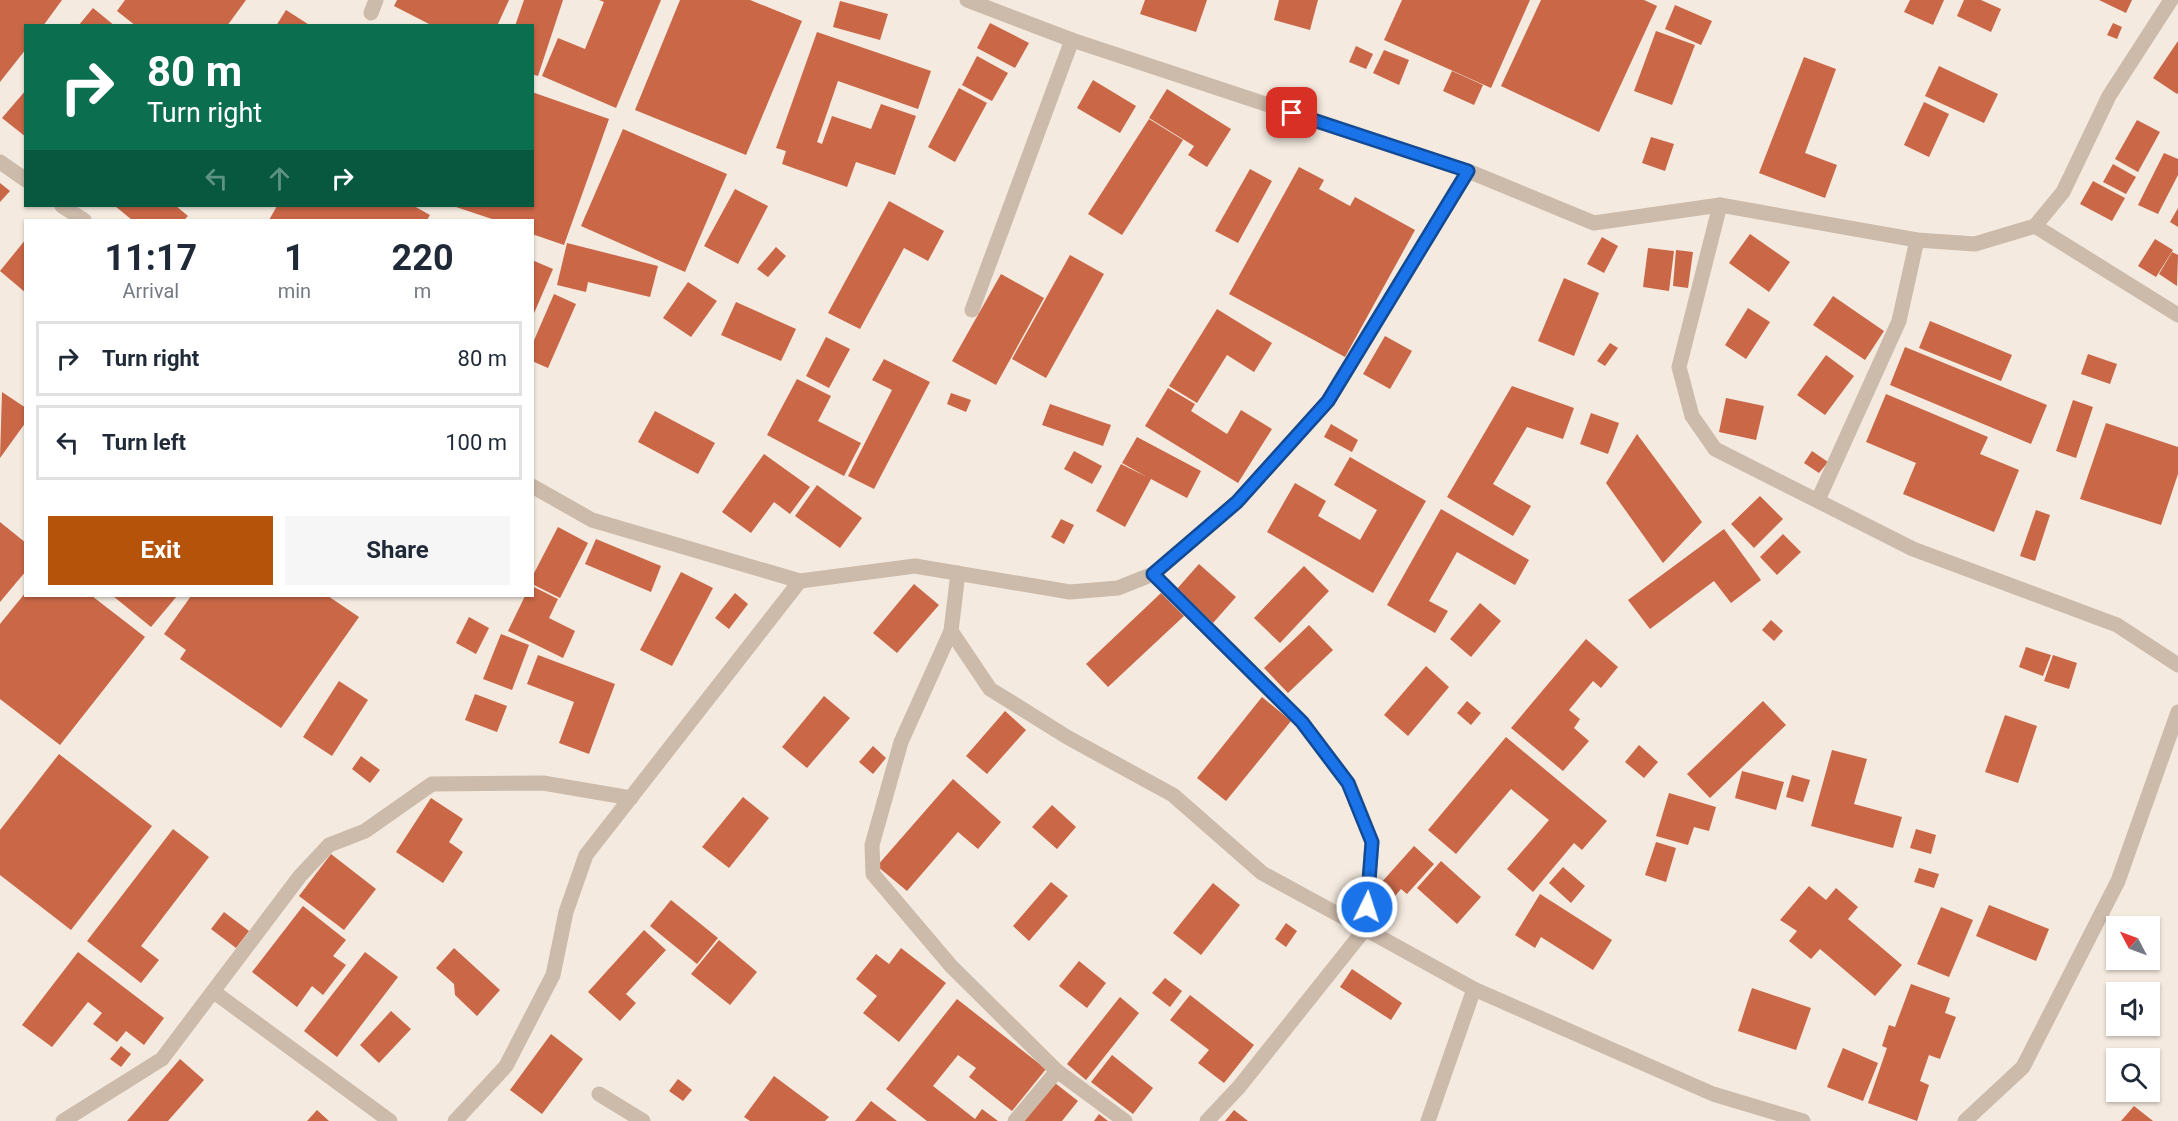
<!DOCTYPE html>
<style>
body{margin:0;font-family:Roboto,sans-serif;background:#f6f6f7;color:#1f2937;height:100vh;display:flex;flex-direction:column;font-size:22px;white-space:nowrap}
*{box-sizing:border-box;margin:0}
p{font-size:20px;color:#747a83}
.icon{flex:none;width:33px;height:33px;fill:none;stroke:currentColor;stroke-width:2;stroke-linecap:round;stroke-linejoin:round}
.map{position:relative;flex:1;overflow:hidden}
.sheet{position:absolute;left:24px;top:219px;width:510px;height:378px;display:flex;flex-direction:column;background:#fff;border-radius:0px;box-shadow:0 2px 4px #0004}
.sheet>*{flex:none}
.top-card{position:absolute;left:24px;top:24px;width:510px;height:183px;border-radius:0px;box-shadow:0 2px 4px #0004;background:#0b6e4f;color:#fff;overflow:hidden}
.needle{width:39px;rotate:311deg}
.fabs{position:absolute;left:2106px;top:916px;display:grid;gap:12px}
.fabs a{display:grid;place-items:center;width:54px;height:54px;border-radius:0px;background:#fff;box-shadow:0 2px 4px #0004;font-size:30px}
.pin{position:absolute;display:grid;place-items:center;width:51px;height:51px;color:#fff;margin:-26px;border-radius:12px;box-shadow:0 3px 9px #0006}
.me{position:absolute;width:66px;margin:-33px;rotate:4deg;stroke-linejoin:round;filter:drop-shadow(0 0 4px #0008)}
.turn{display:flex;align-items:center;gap:21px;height:126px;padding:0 24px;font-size:27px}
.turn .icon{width:78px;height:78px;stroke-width:2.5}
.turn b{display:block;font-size:42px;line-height:51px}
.lanes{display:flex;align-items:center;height:57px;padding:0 24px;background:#0003;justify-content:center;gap:30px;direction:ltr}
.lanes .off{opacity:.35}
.eta{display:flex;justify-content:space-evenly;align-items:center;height:102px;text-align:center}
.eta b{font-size:36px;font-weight:700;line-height:42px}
.primary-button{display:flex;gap:12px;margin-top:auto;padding:12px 24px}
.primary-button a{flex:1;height:69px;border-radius:0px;background:#b45309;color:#fff;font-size:24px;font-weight:700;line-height:69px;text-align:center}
.primary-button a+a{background:#f6f6f7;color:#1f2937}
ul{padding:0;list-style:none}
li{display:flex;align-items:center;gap:18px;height:75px;margin:0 12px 9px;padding:0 12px;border:3px solid #e0e1e3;border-radius:0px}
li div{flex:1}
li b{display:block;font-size:22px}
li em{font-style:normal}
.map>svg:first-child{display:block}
</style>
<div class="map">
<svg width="2178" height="1121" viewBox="0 0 2178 1121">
<rect width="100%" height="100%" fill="#f4eadf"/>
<g fill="#c96747">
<path d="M0,0h62l-19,26h-17v23l-26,33z"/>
<path d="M125,0h121l-19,26h-91l-19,-15z"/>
<path d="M397,0h112l-12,26h-64l-39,-20z"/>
<path d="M524,0h39l-25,76 -6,-2v-48h-17z"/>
<path d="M599,0h62l-45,108 -74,-32 16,-38 27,11 19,-47z"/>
<path d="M680,0h70l52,21 -56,134 -111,-45z"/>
<path d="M1145,0h62l-11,32 -56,-18z"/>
<path d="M1279,0h39l-8,30 -36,-10z"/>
<path d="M1402,0h128l-39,88 -107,-48z"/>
<path d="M1541,0h103l13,6 -58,126 -98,-46z"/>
<path d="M1910,0h34l-11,25 -29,-13z"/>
<path d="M1964,0h17l20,9 -10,23 -34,-16z"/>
<path d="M2099,0h33l-6,13z"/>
<path d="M840,1l48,13 -8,26 -47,-13z"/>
<path d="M1675,5l37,16 -11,24 -36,-16z"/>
<path d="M93,8l22,18h-37z"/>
<path d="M286,10l25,16h-35z"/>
<path d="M990,23l39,20 -14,25 -38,-20z"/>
<path d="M2113,23l9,4 -5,12 -10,-4z"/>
<path d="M1656,31l39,14 -23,60 -38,-14z"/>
<path d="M817,32l114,39 -13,38 -80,-28 -21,61 5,2 10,-28 39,13 10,-25 35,12 -21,59 -39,-13 -9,25 -65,-23 4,-13 -10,-3z"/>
<path d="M2178,41v52l-1,1 -24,-16z"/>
<path d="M1356,46l17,8 -7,15 -17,-7z"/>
<path d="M1384,50l25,10 -10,25 -26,-12z"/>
<path d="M977,56l31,17 -16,28 -30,-16z"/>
<path d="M1804,57l32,12 -31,84 32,12 -12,33 -66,-25z"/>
<path d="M1939,66l59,28 -14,29 -59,-27z"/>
<path d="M1452,71l31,14 -9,20 -31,-14z"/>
<path d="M1093,80l43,26 -16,27 -43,-25z"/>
<path d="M959,88l28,15 -32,59 -27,-15z"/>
<path d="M1167,89l64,40 -24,38 -19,-12 6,-9 -45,-28z"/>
<path d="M26,90v47l-24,-19z"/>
<path d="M532,92l77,27 -45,126 -32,-11v-14h-37l-42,-14h79z"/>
<path d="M1924,102l25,12 -20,43 -25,-12z"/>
<path d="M1149,119l34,21 -61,95 -34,-21z"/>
<path d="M2137,120l23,12 -22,40 -23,-13z"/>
<path d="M623,129l104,45 -42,98 -104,-46z"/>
<path d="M1651,137l23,7 -9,27 -23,-8z"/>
<path d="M2164,153l14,6v16l-20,39 -20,-9z"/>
<path d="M2113,164l23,13 -10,17 -23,-12z"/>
<path d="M1299,167l25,13 -5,9 31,17 5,-9 60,33 -70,127 -116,-63z"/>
<path d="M1250,169l22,12 -34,62 -23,-12z"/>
<path d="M2093,181l32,17 -13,23 -32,-17z"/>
<path d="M0,183l10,8 -10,11z"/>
<path d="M735,189l33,17 -30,58 -34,-18z"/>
<path d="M889,201l55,30 -16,30 -24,-13 -44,81 -32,-16z"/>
<path d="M115,206h61l12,10 -4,4h-52z"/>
<path d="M277,206h137l16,9 -3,5h-158z"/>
<path d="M2178,208v19l-8,-5z"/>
<path d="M1750,234l40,28 -21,30 -40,-29z"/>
<path d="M1602,237l16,9 -14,27 -17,-9z"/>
<path d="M26,239v54l-26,-22z"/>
<path d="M2155,239l18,11 -17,27 -18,-11z"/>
<path d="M567,243l91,23 -8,31 -62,-15 -2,10 -29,-7z"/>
<path d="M776,247l10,9 -18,21 -11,-8z"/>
<path d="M1648,248l26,3 -5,40 -26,-4z"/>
<path d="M1676,250l17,2 -5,36 -15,-2z"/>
<path d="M2172,252l6,3 -1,31 -18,-12z"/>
<path d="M1070,255l34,19 -58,104 -34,-19z"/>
<path d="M532,260l21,9 -21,49z"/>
<path d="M1001,274l43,24 -48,87 -44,-24z"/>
<path d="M1564,278l35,15 -25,63 -36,-15z"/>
<path d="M688,282l29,19 -26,36 -28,-19z"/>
<path d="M554,294l22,10 -28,64 -16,-7v-16z"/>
<path d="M1833,296l51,35 -19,29 -52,-35z"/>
<path d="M736,302l60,27 -15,32 -60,-26z"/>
<path d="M1748,308l22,14 -24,37 -21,-14z"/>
<path d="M1217,309l55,34 -18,29 -27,-17 -30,48 -28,-17z"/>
<path d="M1930,321l82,34 -11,26 -82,-33z"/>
<path d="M1385,336l27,15 -22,38 -27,-15z"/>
<path d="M826,337l24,12 -21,39 -23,-12z"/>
<path d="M1610,343l8,5 -13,18 -8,-5z"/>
<path d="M1905,347l142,58 -16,39 -141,-59z"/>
<path d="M2088,354l29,10 -7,20 -29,-10z"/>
<path d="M1826,355l28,21 -29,39 -28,-20z"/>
<path d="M884,359l46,23 -56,107 -26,-13 44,-86 -20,-10z"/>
<path d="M797,379l34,17 -13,25 43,22 -17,33 -77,-41z"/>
<path d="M1512,386l62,22 -11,31 -36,-12 -34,57 38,22 -18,30 -66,-39z"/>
<path d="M1168,388l27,16 -4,7 36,23 14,-24 31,19 -34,54 -93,-57z"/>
<path d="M2,392l24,16v14l-26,36z"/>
<path d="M951,393l20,7 -5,12 -19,-8z"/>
<path d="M1886,394l102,43 -8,17 39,16 -25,62 -91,-38 13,-31 -50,-21z"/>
<path d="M1726,398l38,8 -8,34 -37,-8z"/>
<path d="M2073,400l20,7 -17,51 -20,-7z"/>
<path d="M1050,404l61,21 -8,21 -61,-21z"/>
<path d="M655,411l60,32 -17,31 -60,-32z"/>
<path d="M1591,413l28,10 -11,31 -28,-10z"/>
<path d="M2106,423l72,24v27l-17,51 -81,-26z"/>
<path d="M1331,424l27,16 -6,12 -28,-15z"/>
<path d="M1637,434l65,88 -39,41 -57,-80z"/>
<path d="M1137,437l64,34 -14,27 -36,-19 -26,48 -29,-16 25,-47 26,13 -25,-14z"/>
<path d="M1074,451l28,15 -10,18 -28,-15z"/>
<path d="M1812,451l16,11 -9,11 -15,-10z"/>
<path d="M764,454l46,33 -20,27 -16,-12 -23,31 -29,-21z"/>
<path d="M1350,457l76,44 -53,92 -106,-61 28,-49 31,18 -8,15 42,24 17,-30 -43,-25z"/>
<path d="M817,485l45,33 -22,30 -45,-32z"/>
<path d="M1760,496l23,23 -29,29 -23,-24z"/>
<path d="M1441,509l88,51 -14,25 -58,-33 -28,49 19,10 -13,22 -48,-28z"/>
<path d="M2036,510l14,5 -15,46 -15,-5z"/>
<path d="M1061,519l13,6 -10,19 -13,-7z"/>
<path d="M0,522l26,21v28l-26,31z"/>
<path d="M558,527l30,16 -28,55 -28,-14v-7z"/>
<path d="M1724,529l37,51 -30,23 -17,-22 -64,48 -22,-29z"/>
<path d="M1783,534l18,18 -24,23 -17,-18z"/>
<path d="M596,539l65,27 -10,26 -66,-28z"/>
<path d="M1199,564l37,33 -23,26 -37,-33z"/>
<path d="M1304,566l25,25 -49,52 -26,-25z"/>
<path d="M681,572l32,16 -41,78 -32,-16z"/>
<path d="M914,584l25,21 -42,48 -24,-20z"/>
<path d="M532,586l26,13 -9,19 26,13 -12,27 -55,-27 17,-35h7z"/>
<path d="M26,592v4h66l53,41 -85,108 -60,-46v-75z"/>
<path d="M735,593l13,11 -19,25 -14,-11z"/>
<path d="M1161,593l23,23 -76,71 -22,-23z"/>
<path d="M113,596h64l-26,31z"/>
<path d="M191,596h137l31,21 -78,111 -101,-69 6,-9 -22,-16z"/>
<path d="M1480,603l21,18 -30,36 -21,-18z"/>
<path d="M469,617l20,11 -13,26 -20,-11z"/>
<path d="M1771,620l12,11 -9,10 -12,-11z"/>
<path d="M1309,625l24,25 -45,43 -24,-25z"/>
<path d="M501,634l28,11 -17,45 -29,-11z"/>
<path d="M1586,639l32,28 -17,21 -8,-7 -24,29 11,9 -6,9 15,13 -26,30 -52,-43z"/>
<path d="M2026,647l25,8 -8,21 -24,-9z"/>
<path d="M538,655l77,29 -26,70 -30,-11 15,-41 -47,-18z"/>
<path d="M2053,655l24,8 -8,26 -25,-8z"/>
<path d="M1426,666l23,21 -41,49 -24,-21z"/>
<path d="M339,681l29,19 -36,56 -29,-19z"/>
<path d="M475,694l32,12 -10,26 -32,-12z"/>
<path d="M824,696l26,22 -43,50 -25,-21z"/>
<path d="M1262,697l29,24 -65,80 -29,-23z"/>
<path d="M1467,701l14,12 -10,12 -14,-12z"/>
<path d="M1763,701l23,24 -76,73 -23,-24z"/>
<path d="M1005,711l21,19 -39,44 -21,-18z"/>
<path d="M2005,715l32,11 -19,57 -33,-11z"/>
<path d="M1506,737l101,84 -25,29 -8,-7 -41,49 -26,-23 42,-49 -38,-31 -55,65 -28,-24z"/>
<path d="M1639,745l19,17 -14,16 -19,-16z"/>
<path d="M873,746l13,12 -13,16 -14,-12z"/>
<path d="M1832,750l35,9 -13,45 48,13 -9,31 -82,-22z"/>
<path d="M59,754l93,72 -81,104 -71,-55v-45z"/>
<path d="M361,756l19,14 -10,13 -18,-14z"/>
<path d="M1742,771l42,11 -8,28 -41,-12z"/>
<path d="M1792,775l18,5 -7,22 -17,-5z"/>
<path d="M953,779l48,43 -23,27 -20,-17 -51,59 -30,-25z"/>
<path d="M1669,793l47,14 -7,24 -15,-4 -6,18 -32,-9z"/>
<path d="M743,797l26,21 -40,50 -27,-21z"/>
<path d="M431,798l32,21 -14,23 14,10 -20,31 -47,-31z"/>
<path d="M1052,805l24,22 -19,22 -25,-22z"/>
<path d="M173,829l36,28 -68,89 18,14 -18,23 -54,-42z"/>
<path d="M1916,829l20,6 -5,19 -21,-6z"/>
<path d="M1656,842l20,6 -10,34 -21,-7z"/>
<path d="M1414,846l20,18 -27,30 -6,-5 -13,15 -15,-12z"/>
<path d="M331,854l45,35 -32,41 -45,-34z"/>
<path d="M1441,861l40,36 -24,27 -40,-36z"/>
<path d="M1563,867l22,19 -14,17 -22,-20z"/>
<path d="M1919,868l20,6 -5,14 -20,-6z"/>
<path d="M1051,882l17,14 -39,45 -16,-15z"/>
<path d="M1213,883l27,22 -39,50 -28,-22z"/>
<path d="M1809,886l17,14 10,-12 22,19 -10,12 54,46 -27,31 -55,-47 -9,10 -22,-18 8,-10 -17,-11z"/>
<path d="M1540,894l72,46 -19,30 -52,-33 -6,11 -20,-13z"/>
<path d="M671,900l47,38 -21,26 -47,-38z"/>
<path d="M1989,905l60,24 -13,32 -60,-25z"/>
<path d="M303,906l43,34 -13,16 13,9 -23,30 -11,-9 -15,21 -45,-35z"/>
<path d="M1941,907l32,13 -24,57 -32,-13z"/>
<path d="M224,912l25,19 -13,17 -25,-19z"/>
<path d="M1286,923l11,8 -11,16 -11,-8z"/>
<path d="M644,930l22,20 -40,44 10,9 -16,18 -32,-29z"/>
<path d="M719,940l38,32 -27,33 -39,-31z"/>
<path d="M454,948l46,42 -23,26 -22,-21 -1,-11 -18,-16z"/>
<path d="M901,948l45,35 -47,59 -36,-29 14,-17 -21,-17 20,-25 13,10z"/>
<path d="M78,952l86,66 -20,27 -18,-14 -9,11 -24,-18 9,-11 -14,-11 -36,45 -30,-22z"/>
<path d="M365,952l33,25 -61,80 -33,-26z"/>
<path d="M1079,961l27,22 -19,25 -28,-22z"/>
<path d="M1352,969l50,34 -11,17 -51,-33z"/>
<path d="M1165,978l17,13 -12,16 -18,-14z"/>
<path d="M1911,984l39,14 -5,15 11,4 -16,42 -11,-4 -9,26 9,4 -12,36 -49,-18 19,-55 -5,-2 7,-21 6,2z"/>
<path d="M1752,988l59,20 -15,42 -58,-19z"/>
<path d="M1190,995l64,50 -30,38 -26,-20 11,-13 -39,-30z"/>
<path d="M1120,997l19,16 -53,67 -19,-16z"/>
<path d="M957,999l89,70 -34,42 -43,-34 7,-9 -18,-13 -25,31 42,33 7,-10 16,12h-71l-41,-32z"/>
<path d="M391,1011l20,18 -32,34 -19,-18z"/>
<path d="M551,1034l32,25 -41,55 -32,-24z"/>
<path d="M121,1046l10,8 -10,13 -11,-8z"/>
<path d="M1843,1048l35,15 -15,38 -36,-14z"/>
<path d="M1112,1055l41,33 -20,26 -42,-32z"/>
<path d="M180,1059l24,21 -36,41h-41z"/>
<path d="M774,1076l55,41 -4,4h-75l-6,-4z"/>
<path d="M678,1079l14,11 -9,11 -14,-10z"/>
<path d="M1055,1083l23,18 -16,20h-38z"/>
<path d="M871,1101l26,20h-42z"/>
<path d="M2134,1106l19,15h-32z"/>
<path d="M317,1110l12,11h-22z"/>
<path d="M1234,1110l14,11h-23z"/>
<path d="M1099,1114l9,7h-14z"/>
</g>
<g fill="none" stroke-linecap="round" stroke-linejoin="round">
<g stroke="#ccbaaa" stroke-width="15">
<path d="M967,0l105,40 396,131 126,52 126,-18 197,35 58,4 60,-18 28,-34 46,-96 62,-96"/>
<path d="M371,13l5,-13"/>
<path d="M0,162l26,18"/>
<path d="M1720,205l-41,162 13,49 23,33 198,100 204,76 61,40"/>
<path d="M62,206l22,14"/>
<path d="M2035,226l143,89"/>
<path d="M972,310l100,-270"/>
<path d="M532,486l60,34 208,61 115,-15 155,26 48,-4 35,-14 84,-72 91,-101 140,-230"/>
<path d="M1818,500l81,-179 18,-81"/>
<path d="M958,573l-7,58 39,58 77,48 106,58 89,78 103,56 -126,158 -32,34"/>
<path d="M1153,574l149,148 47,62 23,58 -7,87 109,60"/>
<path d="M951,631l-50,111 -29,103 1,29 78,92 106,105 68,50"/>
<path d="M214,992l176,129"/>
<path d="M599,1094l44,27"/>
<path d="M63,1121l99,-62 138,-183 29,-31 36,-14 67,-47 111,-1 88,15"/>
<path d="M455,1121l51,-55 47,-91 13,-63 20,-57 214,-274"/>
<path d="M1015,1121l42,-50"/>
<path d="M1428,1121l46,-132 239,105 90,27"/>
<path d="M1965,1121l58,-54 95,-186 60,-169"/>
</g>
</g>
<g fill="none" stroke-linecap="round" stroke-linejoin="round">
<g stroke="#114b97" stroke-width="15">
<path id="route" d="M1292,113l176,58 -140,230 -91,101 -84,72 149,148 46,61 24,59 -5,65"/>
</g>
<use href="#route" stroke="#1a73e8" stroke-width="10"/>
</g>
</svg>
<div class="fabs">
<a><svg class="needle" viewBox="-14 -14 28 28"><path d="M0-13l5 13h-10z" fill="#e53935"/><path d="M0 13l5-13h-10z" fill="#747a83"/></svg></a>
<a><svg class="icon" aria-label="sound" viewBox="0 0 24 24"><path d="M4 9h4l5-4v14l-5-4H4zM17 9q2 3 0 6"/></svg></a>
<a><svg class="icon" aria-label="search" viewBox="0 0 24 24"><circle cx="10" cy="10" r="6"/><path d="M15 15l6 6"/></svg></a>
</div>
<div class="pin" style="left:1292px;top:113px;background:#d93025"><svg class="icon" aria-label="arrive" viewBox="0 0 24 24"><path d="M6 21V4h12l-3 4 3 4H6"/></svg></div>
<svg class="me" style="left:1367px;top:907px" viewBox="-20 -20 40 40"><circle r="17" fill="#1a73e8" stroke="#fff" stroke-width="3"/><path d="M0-11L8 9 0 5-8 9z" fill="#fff"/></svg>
<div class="top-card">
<div class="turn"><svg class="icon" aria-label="right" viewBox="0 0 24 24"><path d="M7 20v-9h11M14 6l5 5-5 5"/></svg><div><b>80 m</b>Turn right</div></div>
<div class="lanes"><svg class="icon off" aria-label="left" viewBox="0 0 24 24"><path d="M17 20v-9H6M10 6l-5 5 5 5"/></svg><svg class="icon off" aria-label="ahead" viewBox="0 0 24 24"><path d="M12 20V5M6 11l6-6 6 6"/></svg><svg class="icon" aria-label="right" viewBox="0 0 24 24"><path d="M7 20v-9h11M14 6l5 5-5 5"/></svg></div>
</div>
<section class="sheet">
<div class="eta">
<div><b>11:17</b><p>Arrival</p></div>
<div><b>1</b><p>min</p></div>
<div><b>220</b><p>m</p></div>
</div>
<ul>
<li><svg class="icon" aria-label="right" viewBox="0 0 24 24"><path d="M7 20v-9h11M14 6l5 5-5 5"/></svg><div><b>Turn right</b></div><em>80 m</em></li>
<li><svg class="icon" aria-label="left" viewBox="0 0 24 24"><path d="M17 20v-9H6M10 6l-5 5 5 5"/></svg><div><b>Turn left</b></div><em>100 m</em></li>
</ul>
<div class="primary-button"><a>Exit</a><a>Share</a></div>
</section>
</div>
